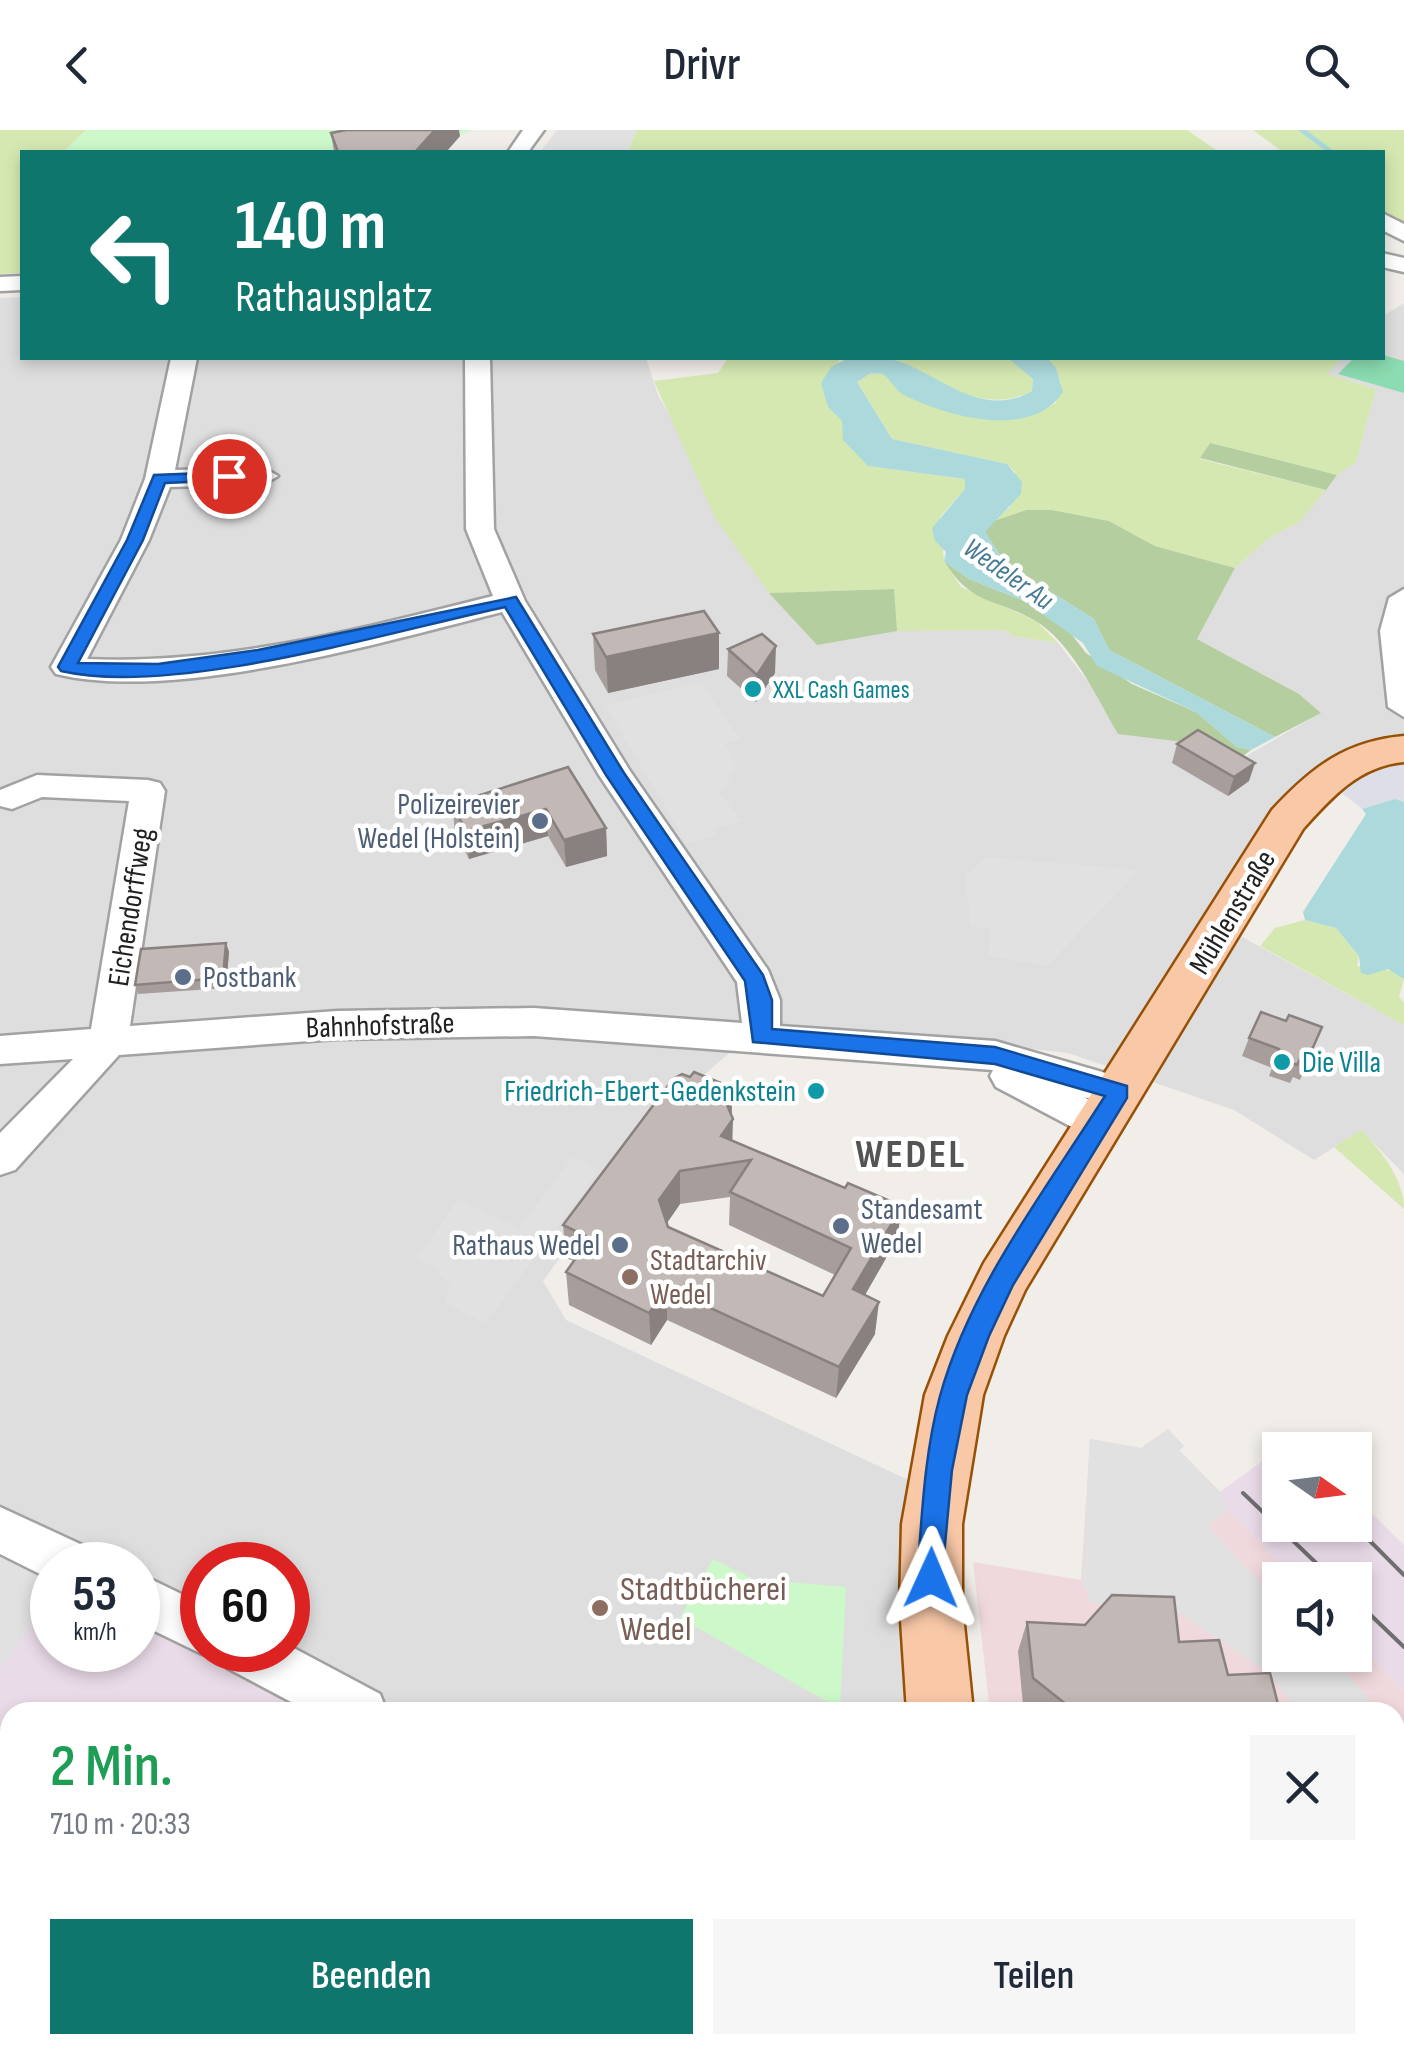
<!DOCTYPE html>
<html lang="de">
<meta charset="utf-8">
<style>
body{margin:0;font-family:"Sofia Sans Condensed",sans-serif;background:#f6f6f7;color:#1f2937;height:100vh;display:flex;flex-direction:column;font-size:38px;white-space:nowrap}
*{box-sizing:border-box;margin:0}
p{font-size:32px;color:#747a83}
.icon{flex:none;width:55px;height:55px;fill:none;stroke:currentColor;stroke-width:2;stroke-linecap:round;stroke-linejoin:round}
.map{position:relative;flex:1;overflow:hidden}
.panel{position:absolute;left:0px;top:1572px;width:1405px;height:352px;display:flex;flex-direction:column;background:#fff;border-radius:30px 30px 0 0;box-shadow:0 5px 15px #0003}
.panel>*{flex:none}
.hud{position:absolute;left:20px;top:20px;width:1365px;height:210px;border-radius:0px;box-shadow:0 5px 15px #0003;background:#0f766e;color:#fff;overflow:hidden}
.needle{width:65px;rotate:104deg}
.tools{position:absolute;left:1262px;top:1302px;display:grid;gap:20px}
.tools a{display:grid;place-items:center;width:110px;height:110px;border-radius:0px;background:#fff;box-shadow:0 5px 15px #0003;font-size:50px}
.speed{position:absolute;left:30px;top:1412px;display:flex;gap:20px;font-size:50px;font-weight:700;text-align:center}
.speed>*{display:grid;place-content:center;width:130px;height:130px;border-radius:50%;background:#fff;box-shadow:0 5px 15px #0003;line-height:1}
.speed small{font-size:25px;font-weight:400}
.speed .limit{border:15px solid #d22;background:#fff;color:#111}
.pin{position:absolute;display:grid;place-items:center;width:85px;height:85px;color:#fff;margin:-42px;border:5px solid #fff;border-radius:50%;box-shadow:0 2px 10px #0007}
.me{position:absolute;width:110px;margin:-55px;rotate:1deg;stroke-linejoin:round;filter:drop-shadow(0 0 8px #0008)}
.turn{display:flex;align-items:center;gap:35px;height:210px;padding:0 50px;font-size:45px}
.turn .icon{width:130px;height:130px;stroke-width:2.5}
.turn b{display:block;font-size:70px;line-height:85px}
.round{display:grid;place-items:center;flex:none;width:105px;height:105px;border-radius:0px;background:#f6f6f7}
.overview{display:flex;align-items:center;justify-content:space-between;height:170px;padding:0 50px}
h1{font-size:60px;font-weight:600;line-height:75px;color:#1e9e55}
.button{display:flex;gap:20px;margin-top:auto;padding:20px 50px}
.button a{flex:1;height:115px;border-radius:0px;background:#0f766e;color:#fff;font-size:40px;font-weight:600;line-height:115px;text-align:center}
.button a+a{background:#f6f6f7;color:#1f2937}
header{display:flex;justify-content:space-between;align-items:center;height:130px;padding:0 50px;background:#fff;font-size:45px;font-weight:600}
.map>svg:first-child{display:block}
</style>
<header><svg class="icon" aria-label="back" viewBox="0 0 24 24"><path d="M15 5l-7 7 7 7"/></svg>Drivr<svg class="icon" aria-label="search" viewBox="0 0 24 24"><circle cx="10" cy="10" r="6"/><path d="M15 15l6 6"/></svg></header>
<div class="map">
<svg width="1404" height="1923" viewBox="0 0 1404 1923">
<rect width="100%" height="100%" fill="#f1ede9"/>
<path fill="#dfdedf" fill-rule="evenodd" d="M22,167v61h624l12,37 111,197 48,52 162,-33 34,25 45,7 27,35 146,87 89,-52 -21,-19 -102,-55 38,-71 34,-30 30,-16 38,-47 19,-13 20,-73 -50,-15 16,-16h40l1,-42 21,-13v446l-49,11 -135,165 184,100v149l-43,-44 -47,30 -80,-50 -166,-57 -252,-27 -68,11 -73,63 -132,181 23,39 368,172 12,220h-936v333h1243l1,8h-1254v-1755zM52,1435h86v85h-86zM202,1435h86v85h-86z"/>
<path fill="#f0d9dc" d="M1168,1299l16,17 -5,4 41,42 8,18 68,70h-16v75h75v-14l49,50v362h-150l-1,-8h142v-333h-405l-17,-150 108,18 9,-141 51,9z"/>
<g fill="#eadbe9">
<path d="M1294,1308l13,12h-27v75h75v-28l49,48v146l-49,-50v-61h-59l-68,-70 -8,-18z"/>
<path d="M0,1422l52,26v72h86v-27l168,89h-296v333h489l-4,8h-495z"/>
</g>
<path fill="#c6c3b4" d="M1035,1915h213l1,8h-213z"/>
<g fill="#d5e8b2">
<path d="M0,0h86l-22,22h-42v121l-22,1z"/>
<path d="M636,0h551l32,22h-591z"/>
<path d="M1253,0h151v100l-21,-15 -1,-63h-99z"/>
<path d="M728,228h120l-9,2 -11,47 14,14 26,45 97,13v10l-25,28 4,44 17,26 75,34 22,22 -45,-7 -8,-6 -108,1 -4,-42 -124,4 -54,-75 -61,-137 64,-8z"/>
<path d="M886,228h127l-3,2 23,19 -1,12c-49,26 -101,-13 -146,-33z"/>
<path d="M1047,228h295l-15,16 49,15 -20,73 -19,13 -128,-31 -9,15 126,31 -27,32 -30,16 -34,30 -80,-22 -46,-25 -57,-11h-26l-35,12 19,-15 5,-35 -8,-8 -115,-25 -35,-57 14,-9 12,1c50,39 114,59 173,29l5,-21z"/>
<path d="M1305,790l31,8 23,28 -2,10 42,6 5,7 -5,18 5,6v22l-144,-79 15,-18z"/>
<path d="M1361,1000c20,20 43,50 43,79l-70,-62z"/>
</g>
<g fill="#b5ce9f">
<path d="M1210,313l127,32 -11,15 -126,-32z"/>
<path d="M1026,380h26l57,11 46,25 80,22 -38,71 102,55 22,19 -46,24 -166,-87 -15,-31 -89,-56 -20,-31 6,-10z"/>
<path d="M944,431l25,18 55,22 45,30 17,22 46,31 64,28 41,35 14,3 -20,15 -39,-22 -74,-9c-21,-36 -46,-92 -84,-114 -41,-23 -62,-14 -90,-59z"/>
<path d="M894,459l3,42 -80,14 -48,-52z"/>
</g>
<g fill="#cdf8c9">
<path d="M86,0h387l-11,4 -17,18h-381z"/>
<path d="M713,1429l40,20 93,8 -6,122 -160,-91z"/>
</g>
<path fill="#8bdcb0" d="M1383,225l21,6v32l-66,-19 16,-16z"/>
<g fill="#e1e1e1">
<path d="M557,0h79l-8,22h-88z"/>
<path d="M701,553l39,56 -15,5 12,23 -17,26 21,28 -28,9 3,5 -29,9 -82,-139z"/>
<path d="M985,727l154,13 -92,96 -59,-10 3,-27 -20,-3 -6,-50z"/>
<path d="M573,1027l27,12 -115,155 -41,-22 6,-17 -17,-19 -17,-7 42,-59 61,28z"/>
<path d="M1168,1299l16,17 -5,4 41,42 8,18 -21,16 73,77v52h50l50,57h-81l-33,-41 -91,-61 -84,-7 -9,-23 8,-141 51,9z"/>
<path d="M0,1423l52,27v18l-52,71z"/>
</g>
<path fill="#dddee7" d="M1404,619v53l-9,-3 -33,10 -39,-31z"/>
<g fill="#acd9dc">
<path d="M848,228c12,0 27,-3 39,0 50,11 91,64 145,33l1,-12 -23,-19 37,-2 9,10 7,24c-32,49 -117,24 -159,3 -8,-4 -13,-15 -21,-21l-12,-1 -14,9 35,57 115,25 15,18 -1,12 -36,38 20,31 89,56 15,31 166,87 -24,13 -14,-3 -41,-35 -99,-46 -14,-23 -59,-42 -55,-22 -25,-18 2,-9 -11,-11 -3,-13 33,-39v-10l-97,-13 -25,-26 -1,-19 -14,-14 -7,-24 10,-16z"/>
<path d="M1395,669l9,3v177l-16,-10 -20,6 -7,-2 -2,-17 -23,-28 -31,-8 -2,-8 63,-98 -4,-5z"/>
</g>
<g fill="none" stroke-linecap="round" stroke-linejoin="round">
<path stroke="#acd9dc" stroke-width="5" d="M1302,0l29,22"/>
<g stroke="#a2a2a2" stroke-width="5">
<g id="minor">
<path d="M523,0h21l-16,22h-20z"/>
<path d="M1382,83l22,11v17l-22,-11z"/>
<path d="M1382,123l22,5v14l-22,-5z"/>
<path d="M22,146v14l-22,1v-14z"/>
<path d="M171,228h26l-22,112 89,-2 14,8 -14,8 -94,3 -21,53 -62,119c139,6 273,-30 406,-63l-27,-67 -1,-171h25l4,171 31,72 105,170 138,199 12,30v26l215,15 138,40 6,11 -6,11 -14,4 -35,-10 29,15 6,11 -6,11 -14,5 -14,-5 -89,-47 -6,-11 3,-6 -459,-34 -197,3 -218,16 -104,115 -15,5v-42l73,-74 -73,5v-28l91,-7 38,-228 -87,-4 -30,12 -12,-3v-16l37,-15 111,5 12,3 5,8 -35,235 207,-15 197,-3 208,15 -5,-41 -138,-207 -97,-163c-119,30 -328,91 -446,62l-5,-7 70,-127 24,-61z"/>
<path d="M1404,459v128l-16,-10 -8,-76 9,-33z"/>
<path d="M0,1377l91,42 7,16h-46v15l-52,-26z"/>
<path d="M138,1443l64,31v46h11l-11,4 -64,-31z"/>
<path d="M288,1515l92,49 7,18h-77l-83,-44 -8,-18h69z"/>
</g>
</g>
<g stroke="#975107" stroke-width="5">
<g id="major">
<path d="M1404,606v26c-45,4 -72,35 -101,67l-278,461 -21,46 -21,59 -21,129v81l11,107h-66l-7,-107 2,-81 23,-129 23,-59 36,-73 288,-453c39,-42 73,-69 132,-74z"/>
<rect x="931" y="1915" width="74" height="8"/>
</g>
</g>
<use href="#minor" fill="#fff" fill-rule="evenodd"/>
<use href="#major" fill="#f8c8a7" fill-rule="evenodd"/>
<g stroke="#6f6f6f" stroke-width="4">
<path d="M1243,1363l91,87"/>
<path d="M1354,1395l50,50"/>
<path d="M1355,1470l49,47"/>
</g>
</g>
<g fill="#a79e9c" fill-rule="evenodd">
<path d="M331,3l129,3 -14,16h-112z"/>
<path d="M719,503v36l-111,24 -13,-23 -2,-36z"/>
<path d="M728,519l47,24 -19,29 -29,-26z"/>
<path d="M1177,614l72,37 -21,15 -56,-33z"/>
<path d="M568,637l38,61 1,28 -41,11 -18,-31 -79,23 -14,-27 -3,-28z"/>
<path d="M226,813l3,9 -3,36 -88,6 -3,-9z"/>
<path d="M1286,891l36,6 -22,53 -7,-3 -3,6 -21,-7 3,-8 -30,-12 7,-18z"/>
<path d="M732,968v42l113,48 57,18 -5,33 -32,56 10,39 -39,64 -169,-78 -16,25 -82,-40 -3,-33 8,-11 -8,-3 -3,-33zM730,1067l-1,28 106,50 -12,21 -155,-69 -1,-4 13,-19z"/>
<path d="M1027,1492l152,20 101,70h-248l-9,-7 -5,-54z"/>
<path d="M1395,1722l9,8v154l-9,-8z"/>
</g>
<g fill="#88817f">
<path d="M435,0h24l1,6 -14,16h-31z"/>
<path d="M719,503v36l-111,24 -2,-36z"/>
<path d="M776,516l-1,27 -19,29 1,-27z"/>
<path d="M1255,633l-6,18 -21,15 6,-19z"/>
<path d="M546,679l2,27 -79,23 -3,-28z"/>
<path d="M606,698l1,28 -41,11 -2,-27z"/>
<path d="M226,813l3,9 -3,36 -3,-10z"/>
<path d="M732,968l-1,24 2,-3 -1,34 -11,-17 6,-31z"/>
<path d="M680,1041v33l-20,29 -1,-33z"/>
<path d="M902,1076l-5,33 -47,82 3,-32z"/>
<path d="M667,1158v32l-16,25 -2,-32z"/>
<path d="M879,1172l-4,32 -39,64 3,-31z"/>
</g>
<g fill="#c2b8b5" stroke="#88817f" stroke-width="2.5" fill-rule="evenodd">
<path d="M346,0h89l-20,22h-77l-7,-19z"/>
<path d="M704,481l15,22 -113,24 -13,-23z"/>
<path d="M762,504l14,12 -19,29 -29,-26z"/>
<path d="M1198,600l57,33 -21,14 -57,-33z"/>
<path d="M568,637l38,61 -42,12 -18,-31 -80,22 -14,-27z"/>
<path d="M226,813l-3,35 -88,7 6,-36z"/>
<path d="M1261,882l25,9 3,-6 33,12 -15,34 -7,-2 -3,6 -21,-8 3,-8 -30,-11z"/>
<path d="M694,942l34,14 4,12 -5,7 6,14 -12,17 124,52 3,-5 54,23 -49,83 26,13 -40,65 -172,-79 -18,25 -83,-41 24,-34 -27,-13 110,-146 9,-5 8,3zM751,1030l-21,32 121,56 -28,48 -155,-69 -9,-27 21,-29z"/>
<path d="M1112,1465l62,2 5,45 40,-2 9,35 42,-2 10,39h-222l9,-7 -34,-27 -6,-56 58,3z"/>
<path d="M1395,1722l9,8v143l-9,-7z"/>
</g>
<path fill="#1a73e8" stroke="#114b97" stroke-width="2.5" d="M229,342l8,4 -2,4 -70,3 -22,57 -65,123 80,1 100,-14 258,-53 108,176 139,202 9,25v29l223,18 132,39v12l-114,187 -24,51 -22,59 -15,75 -11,117 -10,4 -10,-4 -4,-9c5,-61 7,-123 23,-182 30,-109 105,-205 165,-300l-110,-32 -242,-22 -8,-61 -139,-206 -101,-168c-117,25 -331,90 -444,64l-3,-4 69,-127 27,-65z"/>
<g fill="#0f9aa8" stroke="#fff" stroke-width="4">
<circle cx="753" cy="559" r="10"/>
<circle cx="1282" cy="932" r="10"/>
<circle cx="816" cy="961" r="10"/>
</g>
<g fill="#5c6f8a" stroke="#fff" stroke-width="4">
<circle cx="540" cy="691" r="10"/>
<circle cx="183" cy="847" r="10"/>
<circle cx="841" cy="1096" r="10"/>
<circle cx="620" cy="1115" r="10"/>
</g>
<g fill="#8d6e63" stroke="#fff" stroke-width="4">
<circle cx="630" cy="1147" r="10"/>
<circle cx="600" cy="1478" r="10"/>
</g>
<g text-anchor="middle" stroke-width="9" stroke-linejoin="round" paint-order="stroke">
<g font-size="25" fill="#0d838f" stroke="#fff" text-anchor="start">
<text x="773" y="568">XXL Cash Games</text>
</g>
<g font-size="28" font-style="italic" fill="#477b96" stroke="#fff">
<text transform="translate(1009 443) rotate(35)" y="10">Wedeler Au</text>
</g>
<g font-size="30" fill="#4e5e75" stroke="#fff" text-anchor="end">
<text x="520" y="684">Polizeirevier<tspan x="520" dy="34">Wedel (Holstein)</tspan></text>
<text x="203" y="857" text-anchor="start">Postbank</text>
<text x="861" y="1089" text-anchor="start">Standesamt<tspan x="861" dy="34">Wedel</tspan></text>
<text x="600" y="1125">Rathaus Wedel</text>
</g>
<g font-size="30" fill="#212121" stroke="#fff">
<text transform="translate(130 777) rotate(-81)" y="10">Eichendorffweg</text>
<text transform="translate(1232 782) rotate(-59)" y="10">Mühlenstraße</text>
<text transform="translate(380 895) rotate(-2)" y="10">Bahnhofstraße</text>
</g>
<g font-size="30" fill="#0d838f" stroke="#fff" text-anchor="start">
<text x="1302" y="942">Die Villa</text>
<text x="796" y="971" text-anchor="end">Friedrich-Ebert-Gedenkstein</text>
</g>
<g font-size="30" fill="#785e54" stroke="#fff" text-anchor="start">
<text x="650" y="1140">Stadtarchiv<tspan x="650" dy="34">Wedel</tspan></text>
</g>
<g font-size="35" fill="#785e54" stroke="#fff" text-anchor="start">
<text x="620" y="1470">Stadtbücherei<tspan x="620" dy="40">Wedel</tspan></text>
</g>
<g font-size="40" font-weight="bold" letter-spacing="2.5" fill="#545454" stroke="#fff">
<text x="911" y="1037">WEDEL</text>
</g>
</g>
</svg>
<div class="tools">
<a><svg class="needle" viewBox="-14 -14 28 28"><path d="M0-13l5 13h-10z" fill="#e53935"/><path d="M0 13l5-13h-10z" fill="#747a83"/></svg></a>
<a><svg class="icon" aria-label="sound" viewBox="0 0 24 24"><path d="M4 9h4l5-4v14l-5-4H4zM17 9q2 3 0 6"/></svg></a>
</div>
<div class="speed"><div>53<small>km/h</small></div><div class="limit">60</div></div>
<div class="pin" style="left:229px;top:346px;background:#d93025"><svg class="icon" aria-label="arrive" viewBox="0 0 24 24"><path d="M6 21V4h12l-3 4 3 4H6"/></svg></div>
<svg class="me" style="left:931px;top:1448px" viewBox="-20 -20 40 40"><path d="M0-17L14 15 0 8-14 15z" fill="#1a73e8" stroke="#fff" stroke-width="4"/></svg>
<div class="hud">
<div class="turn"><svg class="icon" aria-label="left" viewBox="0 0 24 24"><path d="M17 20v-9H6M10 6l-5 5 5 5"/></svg><div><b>140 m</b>Rathausplatz</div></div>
</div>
<section class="panel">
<div class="overview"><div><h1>2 Min.</h1><p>710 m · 20:33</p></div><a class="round"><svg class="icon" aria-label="close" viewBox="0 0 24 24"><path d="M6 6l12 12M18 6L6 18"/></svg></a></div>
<div class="button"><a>Beenden</a><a>Teilen</a></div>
</section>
</div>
